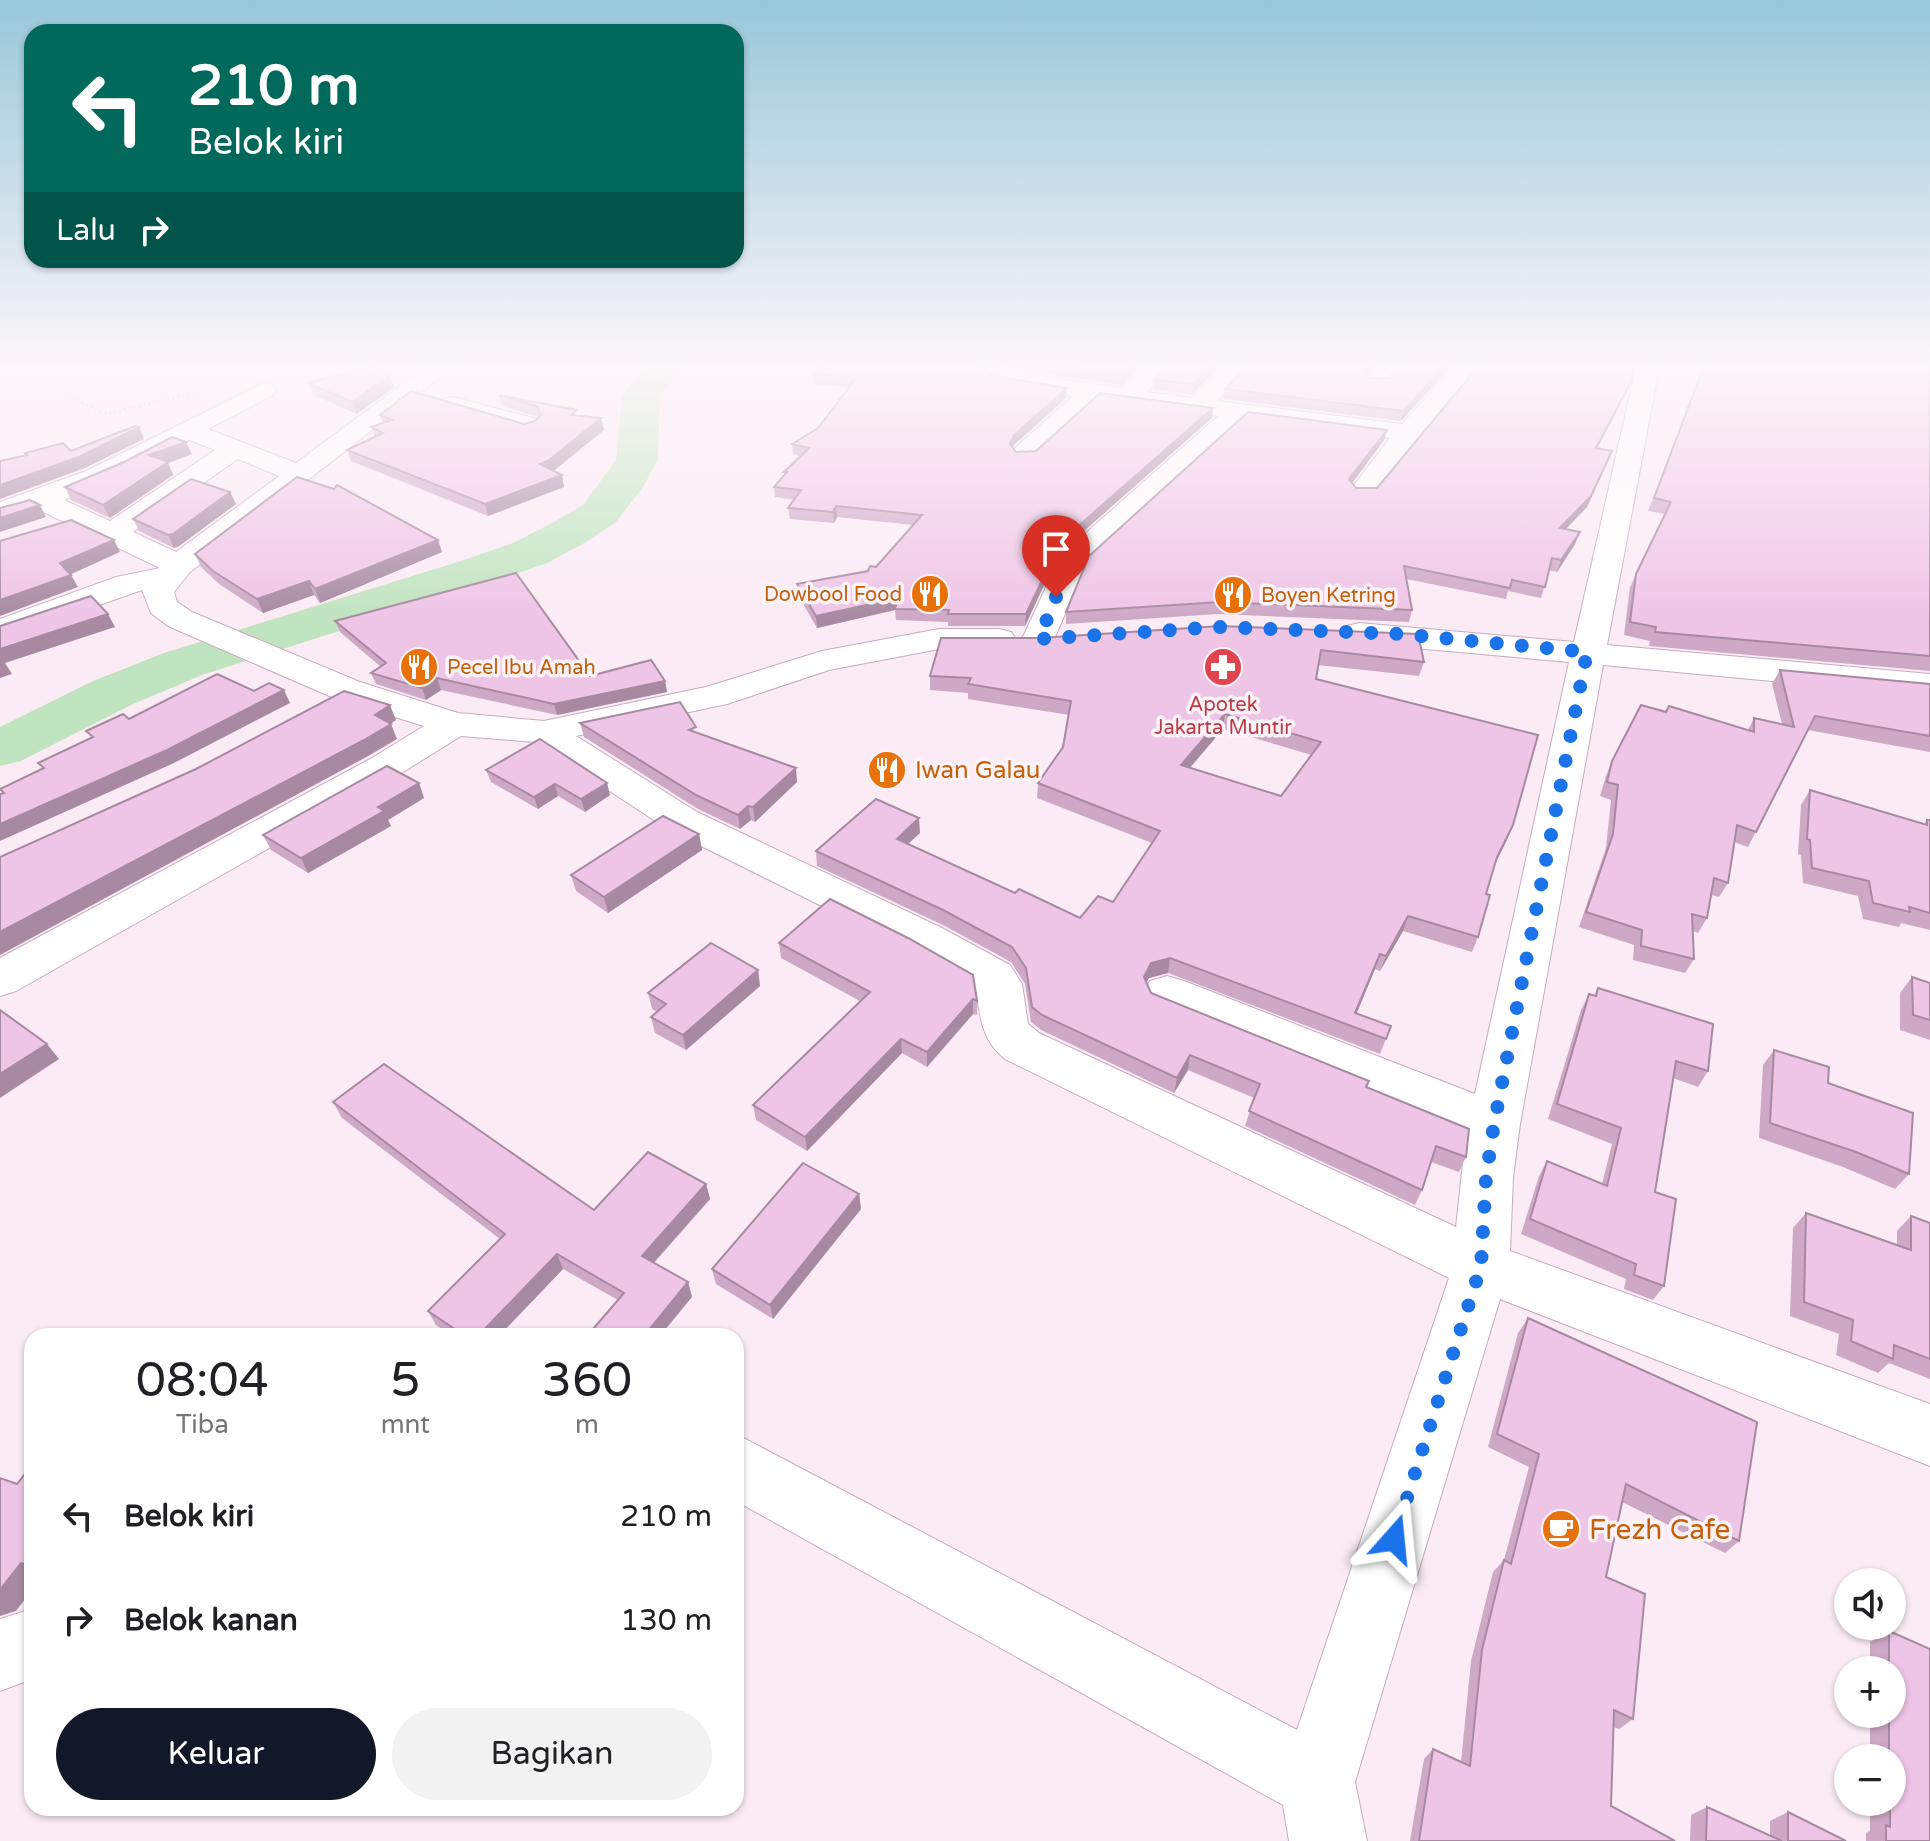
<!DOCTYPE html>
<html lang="id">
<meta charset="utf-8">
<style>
body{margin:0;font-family:"Varela Round",sans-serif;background:#f2f2f2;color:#202124;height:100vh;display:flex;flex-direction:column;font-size:30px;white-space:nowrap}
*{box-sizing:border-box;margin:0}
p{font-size:26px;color:#757577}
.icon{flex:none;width:44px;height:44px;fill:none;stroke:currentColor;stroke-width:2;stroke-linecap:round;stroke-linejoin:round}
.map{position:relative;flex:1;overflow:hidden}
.side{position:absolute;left:24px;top:1328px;width:720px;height:488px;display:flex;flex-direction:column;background:#fff;border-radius:24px;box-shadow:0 2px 6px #0004}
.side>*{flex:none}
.banner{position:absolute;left:24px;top:24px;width:720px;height:244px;border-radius:24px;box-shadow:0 2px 6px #0004;background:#00695c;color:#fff;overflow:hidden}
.controls{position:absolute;left:1834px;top:1568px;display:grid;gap:16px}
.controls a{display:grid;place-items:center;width:72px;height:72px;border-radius:50%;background:#fff;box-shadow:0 2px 6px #0004;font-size:40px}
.pin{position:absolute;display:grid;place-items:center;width:68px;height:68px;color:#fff;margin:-82px -34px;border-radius:50% 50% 50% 0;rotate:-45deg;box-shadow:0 0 8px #0007}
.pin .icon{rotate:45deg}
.me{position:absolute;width:88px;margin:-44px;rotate:18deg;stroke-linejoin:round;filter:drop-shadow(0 0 6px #0008)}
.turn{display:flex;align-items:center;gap:28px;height:168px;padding:0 32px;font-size:36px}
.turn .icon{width:104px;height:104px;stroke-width:2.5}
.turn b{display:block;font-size:56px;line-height:68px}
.then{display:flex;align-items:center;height:76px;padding:0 32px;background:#0003;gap:16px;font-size:30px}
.eta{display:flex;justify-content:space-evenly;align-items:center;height:136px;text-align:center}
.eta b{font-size:48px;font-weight:600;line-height:56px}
.button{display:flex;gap:16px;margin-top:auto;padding:16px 32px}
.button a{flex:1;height:92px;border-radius:48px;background:#111827;color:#fff;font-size:32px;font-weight:600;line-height:92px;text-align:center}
.button a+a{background:#f2f2f2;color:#202124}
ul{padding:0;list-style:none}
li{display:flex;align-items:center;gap:24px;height:104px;padding:0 32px}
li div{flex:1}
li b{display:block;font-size:30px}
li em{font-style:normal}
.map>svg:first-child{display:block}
</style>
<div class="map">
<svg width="1930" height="1841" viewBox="0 0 1930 1841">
<rect width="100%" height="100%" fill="#fbebf4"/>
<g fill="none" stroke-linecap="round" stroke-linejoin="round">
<path fill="#c1e4c0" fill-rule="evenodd" d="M649,363h37l-26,33 -2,64 -15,27 -27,35 -30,20 -39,21 -52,18 -293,94 -71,30 -110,56 -21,5v-39l93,-46 71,-28 297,-92 52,-18 41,-21 30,-18 32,-44 6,-65z"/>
<g stroke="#c8abc1" stroke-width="2">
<g id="street">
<path d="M431,363h27l-268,209 -16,20 3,10 15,10 168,70 98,31 86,8 162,-34 116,-36 117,-22h60l12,3 5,7 -5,7 -12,3h-60l-110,21 -102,34 -151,32 121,76 245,116 68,37 12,19 6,40 11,9 417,194 10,-92 -316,-130 -6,-12 6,-12 17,-5 17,5 291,113 94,-432 -210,-19 -12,-3 -5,-7 5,-7 12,-3 215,19 63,-279h23l-53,282 323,29v22l-327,-31 -83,459 -7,54 -3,73 420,153v62l-430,-167 -145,483 12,59h-78l-6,-36 -547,-304v-67l561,296 152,-452 -444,-219c-24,-19 -25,-43 -29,-71l-66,-38 -241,-120 -134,-88 -74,-6 -61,38 -384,217 -16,5v-38l372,-200 52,-32 -90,-28 -166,-72 -17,-13 -9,-23 -142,50v-21l116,-42 44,-9 -123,-59 -37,11v-18l86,-31 178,-88 9,2 3,5 -3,5 -65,34 88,34zM189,440l26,10 -105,71 -46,-21 65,-28zM238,459l41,17 -103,76 -43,-20z"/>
<path d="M1147,363h25l-25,29 45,6 36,-35h24l-35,38 185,23 56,-61h25l-66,76 -43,57 -10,2 -10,-2 -4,-6 40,-52 -145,-19 -159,147 -35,80 -12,3 -12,-3 -5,-7 39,-84 157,-139 -120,-16 -64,59h-18l-4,-6 4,-6 57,-51 -67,-11 -8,-2 -4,-5 4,-5 8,-2 117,17z"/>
<path d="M1380,363h24l-17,22h-18l-3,-5z"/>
<path d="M453,397l84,22 4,5 -4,5 -9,3 -84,-23 -3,-5 3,-5z"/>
<path d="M32,1609v70l-32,12v-72z"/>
</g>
</g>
<path stroke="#d4a7cb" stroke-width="3" stroke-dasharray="1 4" stroke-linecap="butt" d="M69,395l29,16 12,2 87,-21"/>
<use href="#street" fill="#fff" fill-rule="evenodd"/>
</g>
<g fill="#cea9c6" fill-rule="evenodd">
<path d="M821,363h322l-21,22 -125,-18 -9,2 -2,3 3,3 78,13 -1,10 -52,47 -1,2 3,5 20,-1 177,-43 -1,10 -153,135 -34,73h-77v-4l-52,-2 -1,-10 -78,18 -19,-33 -1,-11 71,-13 8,-4 37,-42 -76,-8 -3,6 -44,-4 -2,-11 6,-8 -19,-3 -1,-10 10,-12v-3l16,-16 -7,-2 -1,-10 26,-16 31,-41 -36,-3v-10z"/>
<path d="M1224,363l-32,31 -39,-4 1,-10z"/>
<path d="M1249,363h129l-10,11 3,4h18l13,-15h52l-53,58 -178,-22 2,-10z"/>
<path d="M1705,363h225v308l-281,-25 1,-5 -26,-6 6,-48 35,-73 -17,-3z"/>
<path d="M308,383l86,4 -37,27 -44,-19z"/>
<path d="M1627,392l-30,56 15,3 -4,11 -21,45 -21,22 9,15 -18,28 -8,-2 -8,28 -33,-7 -2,8 -100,-20 6,31 -3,12 -191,-8 -152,10v-12l321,-182 -3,10 -32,43 4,5h21z"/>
<path d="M499,395l79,21 23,2 3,12 -51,41 11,16 -76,29 -137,-55 -4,-11 28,-13 -4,-10 12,-4 -3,-8 144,9 11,-3 4,-4 -37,-11z"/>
<path d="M192,454l-24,9 5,12 -63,43 -39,-18 -6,-13z"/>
<path d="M230,492l6,12 -57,42 -5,2 -35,-17 -6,-12z"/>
<path d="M442,552l-122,51 -6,-8 -51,18 -44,-29 -18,-17 -6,-13z"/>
<path d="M335,621l255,55 75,5 2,11 -110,23 -116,-25 -15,10 -50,-16 -5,-11 10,-6 -41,-35z"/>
<path d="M1220,626l204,36 -5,14 -101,-11 -2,14 197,146 -19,41 -8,28 -8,43 -6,15 -69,-21 -23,40 -5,-2 -18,44 34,13 -11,28 -212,-81 -19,5 -3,5 5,10 215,94 100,70 -7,15 -28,-10 -9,28 -7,15 -170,-79 9,-28 -66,-28 -14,23 -133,-63 -10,-8 -6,-38 -14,-22 -68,-37 -126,-59 -1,-15 104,-18 -12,11 107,49 65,25 33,-16 39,-59 -115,-45 1,-15 25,-36 6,-32 -101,-16v-6l-38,-3v-14l110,-38zM1223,729l89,26 -31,41 -91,-28z"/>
<path d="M1780,670l150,14v68l-122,-22 -60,117 -14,-5 -6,41 -9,14 -8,-2 -4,23 -9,15 -5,-2 1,28 -9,14 -52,-13 1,-15 -55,-18 27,-79 5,-48 -11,-4 6,-20 6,-15 54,-49 82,18 6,-12 28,6 -10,-40z"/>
<path d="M580,723l117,10 100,49 -42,40 -4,-2 -11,9 -42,-20 -114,-72z"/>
<path d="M486,770l121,13 3,12 -25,17 -27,-16 -20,13 -47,-27z"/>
<path d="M419,783l5,15 -36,22 3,6 -83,47 -37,-23 -8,-15z"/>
<path d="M1810,790l114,34 3,-4h3v110l-29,-7 -2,4 -36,-8 -5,-23 -55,-13 -2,-28 -3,-1 3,-49z"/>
<path d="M699,834l3,16 -94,63 -32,-22 -5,-16z"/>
<path d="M779,943l198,58v14l-4,-1 -46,53 -25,-14 -95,98 -51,-31 -3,-15 107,-104 -79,-43z"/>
<path d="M758,970l2,16 -74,64 -31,-17 -4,-16 6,-5 -5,-3 -4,-16z"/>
<path d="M1912,977l18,6v57l-30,-10v-37z"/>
<path d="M1598,988l110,83 -10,16 -25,-9 -18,114 9,94 -11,14 -29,-11 2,-10 -105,-45 18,-58 8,-15 55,23 10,-40 -64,-25 33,-109 8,-16 5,2z"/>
<path d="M1774,1050l54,33 81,91 -14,15 -52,-22 -84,-29 4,-73z"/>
<path d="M333,1102l261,108 112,-26 4,15 -56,64 34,19 4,15 -74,3 -55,-31 -64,67h-47l-16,-11 -8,-14 72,-72 -158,-121z"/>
<path d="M859,1194l2,15 -88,110 -57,-35 -4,-15z"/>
<path d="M1806,1213l91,32v-14l14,-15 19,7v156l-41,-16 -11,10 -42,-18 3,-21 -49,-18 3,-88z"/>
<path d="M1528,1318l211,223 -14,12 -103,-51 -16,75 27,142 -14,10 -6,-2 -2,79 64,35h-265l14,-82 9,-10 28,13 10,-101 22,-89 11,-12 25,-93 -41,-20 30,-114z"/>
<path d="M1889,1631l41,210h-64v-8l4,-2v-29h22v-44h-22v-44h22v-44h-22v-28z"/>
<path d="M1707,1807l63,29v-15l18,-9 58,29h-156l1,-26z"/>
</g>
<g fill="#a78aa1">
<path d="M986,363h12l-1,4 -9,2 -6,8v-10z"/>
<path d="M1135,363h8l-21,22 1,-10z"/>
<path d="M1215,363h9l-32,31 1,-10z"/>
<path d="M1372,363h6l-15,17 2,-10z"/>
<path d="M1448,363h6l-53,58 2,-10z"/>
<path d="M390,375l4,12 -37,27 -5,-12z"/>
<path d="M1631,382l-4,10 -35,66 4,-10z"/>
<path d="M1067,388l-1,10 -52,47 -4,10v-11l4,-9z"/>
<path d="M1213,408l-1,10 -153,135 -34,73 1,-12 34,-72z"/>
<path d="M601,418l3,12 -53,43 -11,-9z"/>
<path d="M139,427l5,12 -59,29 -85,31v-14z"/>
<path d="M1387,430l-3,10 -37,50 2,-11z"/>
<path d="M186,442l6,12 -24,9 5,12 -63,43 -7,-13 46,-50z"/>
<path d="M1612,451l-25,56 -31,32 4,-11z"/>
<path d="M562,475l2,12 -76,29 -3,-12z"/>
<path d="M230,492l6,12 -57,42 -5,2 -6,-13z"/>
<path d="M40,505l6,12 -46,15v-14z"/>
<path d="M836,506l1,11 -3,6 -1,-11z"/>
<path d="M1580,532l-5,12 -18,28 4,-12z"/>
<path d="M114,540l6,12 -53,24 -7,-13z"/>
<path d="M438,540l4,12 -122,51 -5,-14z"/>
<path d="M71,575l7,12 -78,29v-16z"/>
<path d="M309,581l5,14 -51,18 -6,-14z"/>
<path d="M898,598l-3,12 -78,18 -1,-12z"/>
<path d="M108,614l7,13 -110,36 7,11 -12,4v-29z"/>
<path d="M437,678l4,12 -15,10 -4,-12z"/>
<path d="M665,681l2,11 -110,23 -3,-11z"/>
<path d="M284,690l6,13 -116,60 -174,78v-17z"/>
<path d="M390,705l6,15 -15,10 10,-6 6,15 -27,16 -370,200v-23z"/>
<path d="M1225,714l-2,15 -44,51 2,-15z"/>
<path d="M796,768l1,14 -42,40 -2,-15z"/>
<path d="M419,783l5,15 -36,22 3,6 -83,47 -7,-15 77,-51z"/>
<path d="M607,783l3,12 -25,17 -4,-13z"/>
<path d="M555,784l3,12 -20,13 -4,-12z"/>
<path d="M748,806l3,14 -11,9 -2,-14z"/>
<path d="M919,818l1,15 -23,21v-15z"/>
<path d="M1513,825l-6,15 -16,32 6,-15z"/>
<path d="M699,834l3,16 -94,63 -4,-16z"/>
<path d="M1408,916l-5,15 -23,40 6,-15z"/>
<path d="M1380,954l-5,15 -25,59 5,-15z"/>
<path d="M1170,958l-2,15 -19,5 -8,14 3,-15 7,-14z"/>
<path d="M758,970l2,16 -74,64 -3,-15z"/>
<path d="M973,999v15l-46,53v-15z"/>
<path d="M901,1039l1,14 -95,98 -2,-14z"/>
<path d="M47,1044l12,15 -59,39v-24z"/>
<path d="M1190,1055l-2,15 -14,23 3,-15z"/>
<path d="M706,1184l4,15 -63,71 -5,-14z"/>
<path d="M859,1194l2,15 -88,110 -3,-14z"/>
<path d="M557,1254l6,15 -64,67h-21z"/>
<path d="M688,1282l4,15 -32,39h-16z"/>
<path d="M21,1563l11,8v19l-16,21 -16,5v-26z"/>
</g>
<g fill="#efc5e6" stroke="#a78aa1" stroke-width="2" fill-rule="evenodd">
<path d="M821,363h165l-4,4 7,8 78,13 -53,47 -4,9 6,8 20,-1 64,-58 113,15 -153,134 -34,72h-78l1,-4 -54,-1 3,-11 -82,18 -19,-32 71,-13 2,-5 6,1 46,-52 -86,-9 -3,6 -45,-4 13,-18 -27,-3 13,-15h-3l25,-24 -17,-4 26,-16 38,-50 -43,-4z"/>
<path d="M1035,363h100l-12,12z"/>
<path d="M1168,363h47l-22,21 -39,-4z"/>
<path d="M1249,363h123l-7,7 6,8h18l13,-15h46l-45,48 -178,-22z"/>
<path d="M1481,363h154l-4,19 -35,66 16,3 -21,45 -31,32 20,4 -19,28 -9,-2 -7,29 -33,-7 -2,8 -106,-22 8,44 -192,-8 -154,10 23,-56 159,-144 139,18 -38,49 7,9h21z"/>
<path d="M1705,363h225v293l-275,-24 1,-5 -26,-5 6,-48 35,-72 -17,-4z"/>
<path d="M371,366l19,9 -38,27 -44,-19z"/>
<path d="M411,391l113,33 11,-3 6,-6 -4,-9 -38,-11 78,15 -5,5 29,3 -53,43 -8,3 22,11 -77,29 -138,-54 36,-17 -12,-6 21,-7 -12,-5z"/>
<path d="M135,426l4,1 -60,30 -79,28v-24l27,-6 -2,-2 38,-10 8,8z"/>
<path d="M172,437l14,5 -37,13 19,7 -65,43 -38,-18 59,-25z"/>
<path d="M297,477l37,12 3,-4 101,55 -123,49 -6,-8 -52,18 -44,-28 -18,-17z"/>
<path d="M191,479l39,13 -57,42 -5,1 -35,-16z"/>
<path d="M30,500l10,5 -40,13v-10z"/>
<path d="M71,520l43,20 -54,23 11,12 -71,25v-59z"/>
<path d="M516,573l74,103 61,-16 14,21 -111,23 -117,-26 -15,10 -51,-15 15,-10 -51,-42z"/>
<path d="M91,596l17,18 -108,35v-23z"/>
<path d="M1220,626l198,8 6,28 -103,-12 -5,29 222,56 -25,90 -16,32 -11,37 4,1 -12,42 -70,-21 -22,40 -6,-2 -25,59 36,13 -5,13 -216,-81 -19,5 -7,14 7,16 218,88 -3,6 103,42 -3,28 -30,-11 -14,44 -173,-79 11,-27 -70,-29 -13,23 -135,-63 -10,-8 -6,-39 -14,-21 -69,-37 -127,-59 60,-52 43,19 -22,21 118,54 4,-4 61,29 18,-22 15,6 47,-71 -122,-48 25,-36 8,-46 -103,-17 3,-6 -41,-2 11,-38h99zM1225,714l96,28 -40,54 -100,-31z"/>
<path d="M1780,670l150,14v52l-115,-20 -59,116 -19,-7 -9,58 -14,-5 -7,40 -15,-4 2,45 -53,-13 1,-16 -56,-18 27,-78 5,-49 -11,-3 5,-21 29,-56 25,7 3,-6 85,26v-14l40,9z"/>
<path d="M217,674l37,17 15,-8 15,7 -117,60 -167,74v-30l4,-1 -4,-4 44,-21 -6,-5 55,-26 -7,-6 37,-17 6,5z"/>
<path d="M344,691l46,14 -15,10 16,9 -27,16 -364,192v-75l196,-88z"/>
<path d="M680,702l16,25 -7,3 107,38 -43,39 -5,-1 -10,9 -42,-20 -116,-72z"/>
<path d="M540,739l67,44 -26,16 -26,-15 -21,13 -48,-27z"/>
<path d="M387,766l32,17 -41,24 6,4 -83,47 -38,-23z"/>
<path d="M1810,790l117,35v-5h3v93l-21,-6 1,5 -37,-9 -4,-22 -57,-13 -2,-28 -3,-1z"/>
<path d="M663,816l36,18 -95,63 -33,-22z"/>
<path d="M830,899l78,39 65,37 4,26 -4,-2 -46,53 -26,-13 -96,98 -52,-32 117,-113 -91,-49z"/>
<path d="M711,943l47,27 -75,65 -32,-18 15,-13 -18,-11z"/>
<path d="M1912,977l18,6v37l-17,-5z"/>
<path d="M1598,988l115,36 -5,47 -32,-10 -21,131 21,7 -12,87 -30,-11 2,-11 -106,-45 17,-58 60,25 14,-58 -64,-24 32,-110 7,2z"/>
<path d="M0,1010l47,34 -47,30z"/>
<path d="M1774,1050l55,17 -1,16 85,30 -4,61 -53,-22 -86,-29z"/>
<path d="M384,1064l210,146 54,-58 58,32 -64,72 46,26 -44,54h-57l37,-43 -67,-39 -79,82h-13l-37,-25 77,-77 -172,-132z"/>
<path d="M803,1163l56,31 -89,111 -58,-36z"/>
<path d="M1806,1213l105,37v-34l19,7v136l-36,-14 -1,14 -42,-18 2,-21 -49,-18z"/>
<path d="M1528,1318l229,104 -18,119 -113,-57 -20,93 39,17 -12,125 -19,-9 -3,96 64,35h-256l14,-92 37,17 12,-116 22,-90 7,4 28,-110 -42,-20z"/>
<path d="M32,1465v102l-11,-4 -21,27v-112l17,6z"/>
<path d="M1889,1631l41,18v192h-44v-16l4,2v-25h2v-44h-3v-44h3v-44h-3z"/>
<path d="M1707,1807l75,34h-76z"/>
<path d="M1788,1812l58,29h-58z"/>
</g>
<linearGradient id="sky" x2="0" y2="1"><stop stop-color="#98c7d8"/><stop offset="0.59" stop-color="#fdf6fa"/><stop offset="1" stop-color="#fdf6fa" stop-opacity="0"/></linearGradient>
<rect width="1930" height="620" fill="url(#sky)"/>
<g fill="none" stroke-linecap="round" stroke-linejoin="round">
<path stroke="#1a73e8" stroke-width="14" stroke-dasharray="0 25.2" d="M1056,597l-17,42 179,-12 182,7 187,18 -93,472 -8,54 -5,88 -87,273"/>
</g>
<defs>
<g id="restaurant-disc" transform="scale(2)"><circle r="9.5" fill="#e8710a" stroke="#fef2f9"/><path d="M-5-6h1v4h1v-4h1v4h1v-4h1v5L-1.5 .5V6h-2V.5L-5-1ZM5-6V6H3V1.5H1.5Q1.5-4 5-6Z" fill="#fff"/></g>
<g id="pharmacy-disc" transform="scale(2)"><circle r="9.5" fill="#e0444e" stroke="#fef2f9"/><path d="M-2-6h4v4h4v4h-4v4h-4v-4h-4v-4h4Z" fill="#fff"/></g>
<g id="cafe-disc" transform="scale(2)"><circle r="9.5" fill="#e8710a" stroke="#fef2f9"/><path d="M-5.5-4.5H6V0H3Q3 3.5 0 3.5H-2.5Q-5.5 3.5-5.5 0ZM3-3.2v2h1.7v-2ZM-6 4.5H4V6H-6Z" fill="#fff"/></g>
</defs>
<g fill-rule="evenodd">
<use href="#restaurant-disc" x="930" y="594"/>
<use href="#restaurant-disc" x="1233" y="595"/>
<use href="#restaurant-disc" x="419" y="667"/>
<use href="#pharmacy-disc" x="1223" y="667"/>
<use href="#restaurant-disc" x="887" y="770"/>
<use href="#cafe-disc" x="1561" y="1529"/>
</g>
<g text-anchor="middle" stroke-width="7" stroke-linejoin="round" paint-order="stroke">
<g font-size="20" fill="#c56008" stroke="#fef2f9" text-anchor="start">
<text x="902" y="601" text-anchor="end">Dowbool Food</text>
<text x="1261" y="602">Boyen Ketring</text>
<text x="447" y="674">Pecel Ibu Amah</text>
</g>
<g font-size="20" fill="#be3a42" stroke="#fef2f9">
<text x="1223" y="711">Apotek<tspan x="1223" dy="23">Jakarta Muntir</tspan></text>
</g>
<g font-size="24" fill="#c56008" stroke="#fef2f9" text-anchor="start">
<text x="915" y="778">Iwan Galau</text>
</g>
<g font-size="28" fill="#c56008" stroke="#fef2f9" text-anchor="start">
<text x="1589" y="1539">Frezh Cafe</text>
</g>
</g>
</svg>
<div class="controls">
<a><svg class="icon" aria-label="sound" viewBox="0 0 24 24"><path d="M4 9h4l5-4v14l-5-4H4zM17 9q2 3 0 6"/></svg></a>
<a>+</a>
<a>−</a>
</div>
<div class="pin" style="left:1056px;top:597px;background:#d93025"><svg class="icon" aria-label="arrive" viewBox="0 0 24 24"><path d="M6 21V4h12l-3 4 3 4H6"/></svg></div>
<svg class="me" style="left:1394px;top:1539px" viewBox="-20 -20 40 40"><path d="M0-17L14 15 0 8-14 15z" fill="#1a73e8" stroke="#fff" stroke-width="4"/></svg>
<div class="banner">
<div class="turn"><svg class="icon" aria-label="left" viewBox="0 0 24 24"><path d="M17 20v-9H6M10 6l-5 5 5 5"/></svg><div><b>210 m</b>Belok kiri</div></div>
<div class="then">Lalu<svg class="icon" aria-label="right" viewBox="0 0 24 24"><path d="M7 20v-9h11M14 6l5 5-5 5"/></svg></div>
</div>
<section class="side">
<div class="eta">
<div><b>08:04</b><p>Tiba</p></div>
<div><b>5</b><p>mnt</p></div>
<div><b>360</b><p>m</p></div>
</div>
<ul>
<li><svg class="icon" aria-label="left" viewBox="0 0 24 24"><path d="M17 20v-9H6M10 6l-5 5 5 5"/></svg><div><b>Belok kiri</b></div><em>210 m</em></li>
<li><svg class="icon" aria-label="right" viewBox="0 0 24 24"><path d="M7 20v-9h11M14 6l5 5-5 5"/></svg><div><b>Belok kanan</b></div><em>130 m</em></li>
</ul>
<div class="button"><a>Keluar</a><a>Bagikan</a></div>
</section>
</div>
